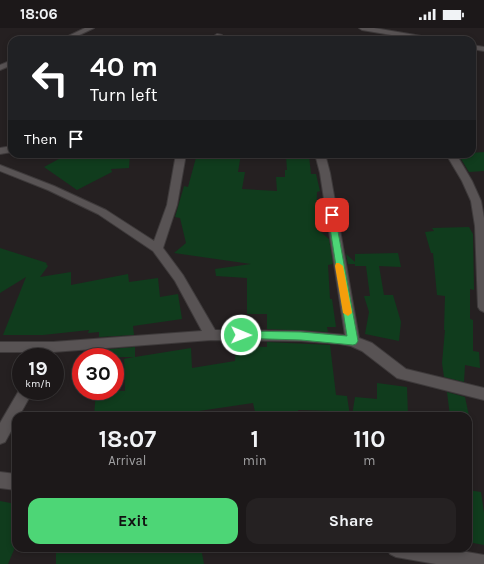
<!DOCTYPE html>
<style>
body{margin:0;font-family:Karla,sans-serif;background:#252122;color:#f1f3f6;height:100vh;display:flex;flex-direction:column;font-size:15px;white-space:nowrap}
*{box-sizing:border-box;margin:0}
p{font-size:13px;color:#a0a0a2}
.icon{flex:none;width:22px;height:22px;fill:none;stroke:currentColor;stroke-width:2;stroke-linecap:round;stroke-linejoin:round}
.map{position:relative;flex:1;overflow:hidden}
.drawer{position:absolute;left:12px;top:384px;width:460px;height:140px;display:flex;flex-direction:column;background:#1c1819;border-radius:12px;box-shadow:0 2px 6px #0003,0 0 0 1px #3a3738}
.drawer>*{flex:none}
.hud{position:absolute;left:8px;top:8px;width:468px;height:122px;border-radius:12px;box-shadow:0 2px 6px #0003,0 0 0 1px #3a3738;background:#202124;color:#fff;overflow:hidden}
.speed{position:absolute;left:12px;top:320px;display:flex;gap:8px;font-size:20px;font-weight:700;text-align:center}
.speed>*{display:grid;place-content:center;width:52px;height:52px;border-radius:50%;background:#1c1819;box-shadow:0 2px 6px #0003,0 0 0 1px #3a3738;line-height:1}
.speed small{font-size:10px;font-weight:400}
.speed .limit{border:6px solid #d22;background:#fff;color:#111}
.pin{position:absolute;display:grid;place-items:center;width:34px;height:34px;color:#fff;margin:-17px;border-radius:8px;box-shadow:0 2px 6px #0006}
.me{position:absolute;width:44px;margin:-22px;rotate:91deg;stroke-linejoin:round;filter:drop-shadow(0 0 3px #0008)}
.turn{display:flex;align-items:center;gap:14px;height:84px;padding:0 16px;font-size:18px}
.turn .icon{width:52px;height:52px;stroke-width:2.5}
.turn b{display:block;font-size:28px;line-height:34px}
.then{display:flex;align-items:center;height:38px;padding:0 16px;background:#0003;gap:8px;font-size:15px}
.eta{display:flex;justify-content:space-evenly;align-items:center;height:68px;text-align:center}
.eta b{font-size:24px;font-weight:700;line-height:28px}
.button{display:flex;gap:8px;margin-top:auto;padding:8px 16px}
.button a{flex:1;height:46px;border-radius:12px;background:#4dd676;color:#111;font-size:16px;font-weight:700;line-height:46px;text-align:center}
.button a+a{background:#252122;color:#f1f3f6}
.status{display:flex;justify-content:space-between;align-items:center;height:28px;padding:0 20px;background:#1c1819;direction:ltr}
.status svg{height:11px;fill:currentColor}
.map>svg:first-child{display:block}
</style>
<div class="status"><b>18:06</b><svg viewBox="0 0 49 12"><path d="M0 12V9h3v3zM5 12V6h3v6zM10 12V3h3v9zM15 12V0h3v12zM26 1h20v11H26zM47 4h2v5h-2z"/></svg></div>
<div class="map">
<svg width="484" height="536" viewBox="0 0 484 536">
<rect width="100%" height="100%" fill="#252021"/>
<g fill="#103c1d">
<path d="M484,124v19l-15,1 -11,-18z"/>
<path d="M68,126h19l3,2 6,-2h34l-1,14 -18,1 1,3 -35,18 -33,-23z"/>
<path d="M197,126h44l-3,18h7l-3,17 35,2 -1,-14h9v-7h2l-1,-14h23l2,18h5l4,17 -3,1 -1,36 13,11 4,25 -5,1 2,34h2l4,28h-9l1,5 -61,-3v-15h-20v-36l-31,-2 -1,-7 36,-5 -77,-11 12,-10 -6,-25 -5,-1 9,-31 4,1z"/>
<path d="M469,199l4,7 1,56 -4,-1v30l3,1v31l6,1 1,16 -15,-3 -1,17 -20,-5 -2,-14 3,-33h-1l1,-34 -8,-1 -4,-42h-2l-6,-21 9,-1 -2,-3z"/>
<path d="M0,220l47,15 -1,1 2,2 -8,11 31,-5v13l57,-11 1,8 29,-4 2,19 18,-3 4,25 -49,7 1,9 -35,2v-5l-11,1 1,-3 -46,5h-40l23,-58 -26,16z"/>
<path d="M398,225l3,14 -22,-1 5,29h9l8,27 -2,19 -34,-7 4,-22 -5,-16h6l-4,-30h-11v-2h-7l-2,-10 9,8v-8z"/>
<path d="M267,314l63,3 6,50 11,1 3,20h-20v-5l-32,-1 2,6h-44l-3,-13 -88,13h-71l2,-25h29l-1,-32 10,-2h-36v-7l37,-3v10l56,-9 1,20 43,-7 1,-15 31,1z"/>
<path d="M377,355l30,4 1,29h-56l3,-19 22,2z"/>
<path d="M447,364l18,5 4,19h-19z"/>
<path d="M468,462l13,2 3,21v32l-16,-3z"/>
<path d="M0,473l16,3v41l-8,19h-8z"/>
<path d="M56,520h145l3,16h-148z"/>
</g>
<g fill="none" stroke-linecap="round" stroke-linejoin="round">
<g stroke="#3e3a3b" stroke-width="2">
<g id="street">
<path d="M85,0h9l-25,12h-9z"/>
<path d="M217,6l5,1 -6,5h-8z"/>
<path d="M12,32v5l-12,5v-5z"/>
<path d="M12,118v6l-12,2v-6z"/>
<path d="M176,126h10l-9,51 -14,43 20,27 32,55 86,1 44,4 -25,-162 -5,-19h10l5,19 29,165 13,5 34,26 78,19v12l-87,-22 -35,-27 -11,-5 -11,-2 -39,-3 -90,-1 -158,12h-53v-10h53l149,-11 -27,-50 -22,-30 -55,-37 -50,-24 -48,-19v-6l54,21 52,24 48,31 13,-36z"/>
<path d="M446,126h10l16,27 9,20 3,17v94l-4,-2 -2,-3 -3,-81 -4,-25 -9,-20z"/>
<path d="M21,359v4h12l-14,25h-3v6l-11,20 -5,2v-21z"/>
<path d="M0,444l16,2v16l-16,-2z"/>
<path d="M387,520h57l40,7v9h-48l-40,-7 -6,-3z"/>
</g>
</g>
<g stroke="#3e3a3b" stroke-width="2">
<g id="secondary">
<path d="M359,0h15l59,10 3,2h-15l-59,-10z"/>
<path d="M472,17l12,2v4l-12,-2z"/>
</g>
</g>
<use href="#street" fill="#585354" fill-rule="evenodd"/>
<use href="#secondary" fill="#585354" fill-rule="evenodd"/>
</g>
<path fill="#4dd676" stroke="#328b4d" d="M332,185l3,2 23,126 -2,3 -3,1 -52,-5 -64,-2 -1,-3 1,-2 4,-2 60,1 46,4 -19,-121z"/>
<path fill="#f59e0b" d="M336,235h3l4,3 9,47 -4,3 -5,-3 -8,-47z"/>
</svg>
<div class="speed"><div>19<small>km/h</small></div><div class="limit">30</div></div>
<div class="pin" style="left:332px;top:187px;background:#d93025"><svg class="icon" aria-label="arrive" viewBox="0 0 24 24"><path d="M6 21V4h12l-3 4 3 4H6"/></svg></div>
<svg class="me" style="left:241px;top:307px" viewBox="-20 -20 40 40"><circle r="17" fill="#4dd676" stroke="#fff" stroke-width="3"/><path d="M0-11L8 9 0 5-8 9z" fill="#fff"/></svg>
<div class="hud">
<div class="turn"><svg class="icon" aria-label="left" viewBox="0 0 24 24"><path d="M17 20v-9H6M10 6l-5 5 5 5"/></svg><div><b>40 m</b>Turn left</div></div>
<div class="then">Then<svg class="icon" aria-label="arrive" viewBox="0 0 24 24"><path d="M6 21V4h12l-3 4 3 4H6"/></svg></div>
</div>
<section class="drawer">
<div class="eta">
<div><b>18:07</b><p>Arrival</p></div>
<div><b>1</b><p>min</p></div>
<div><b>110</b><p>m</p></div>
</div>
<div class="button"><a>Exit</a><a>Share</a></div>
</section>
</div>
